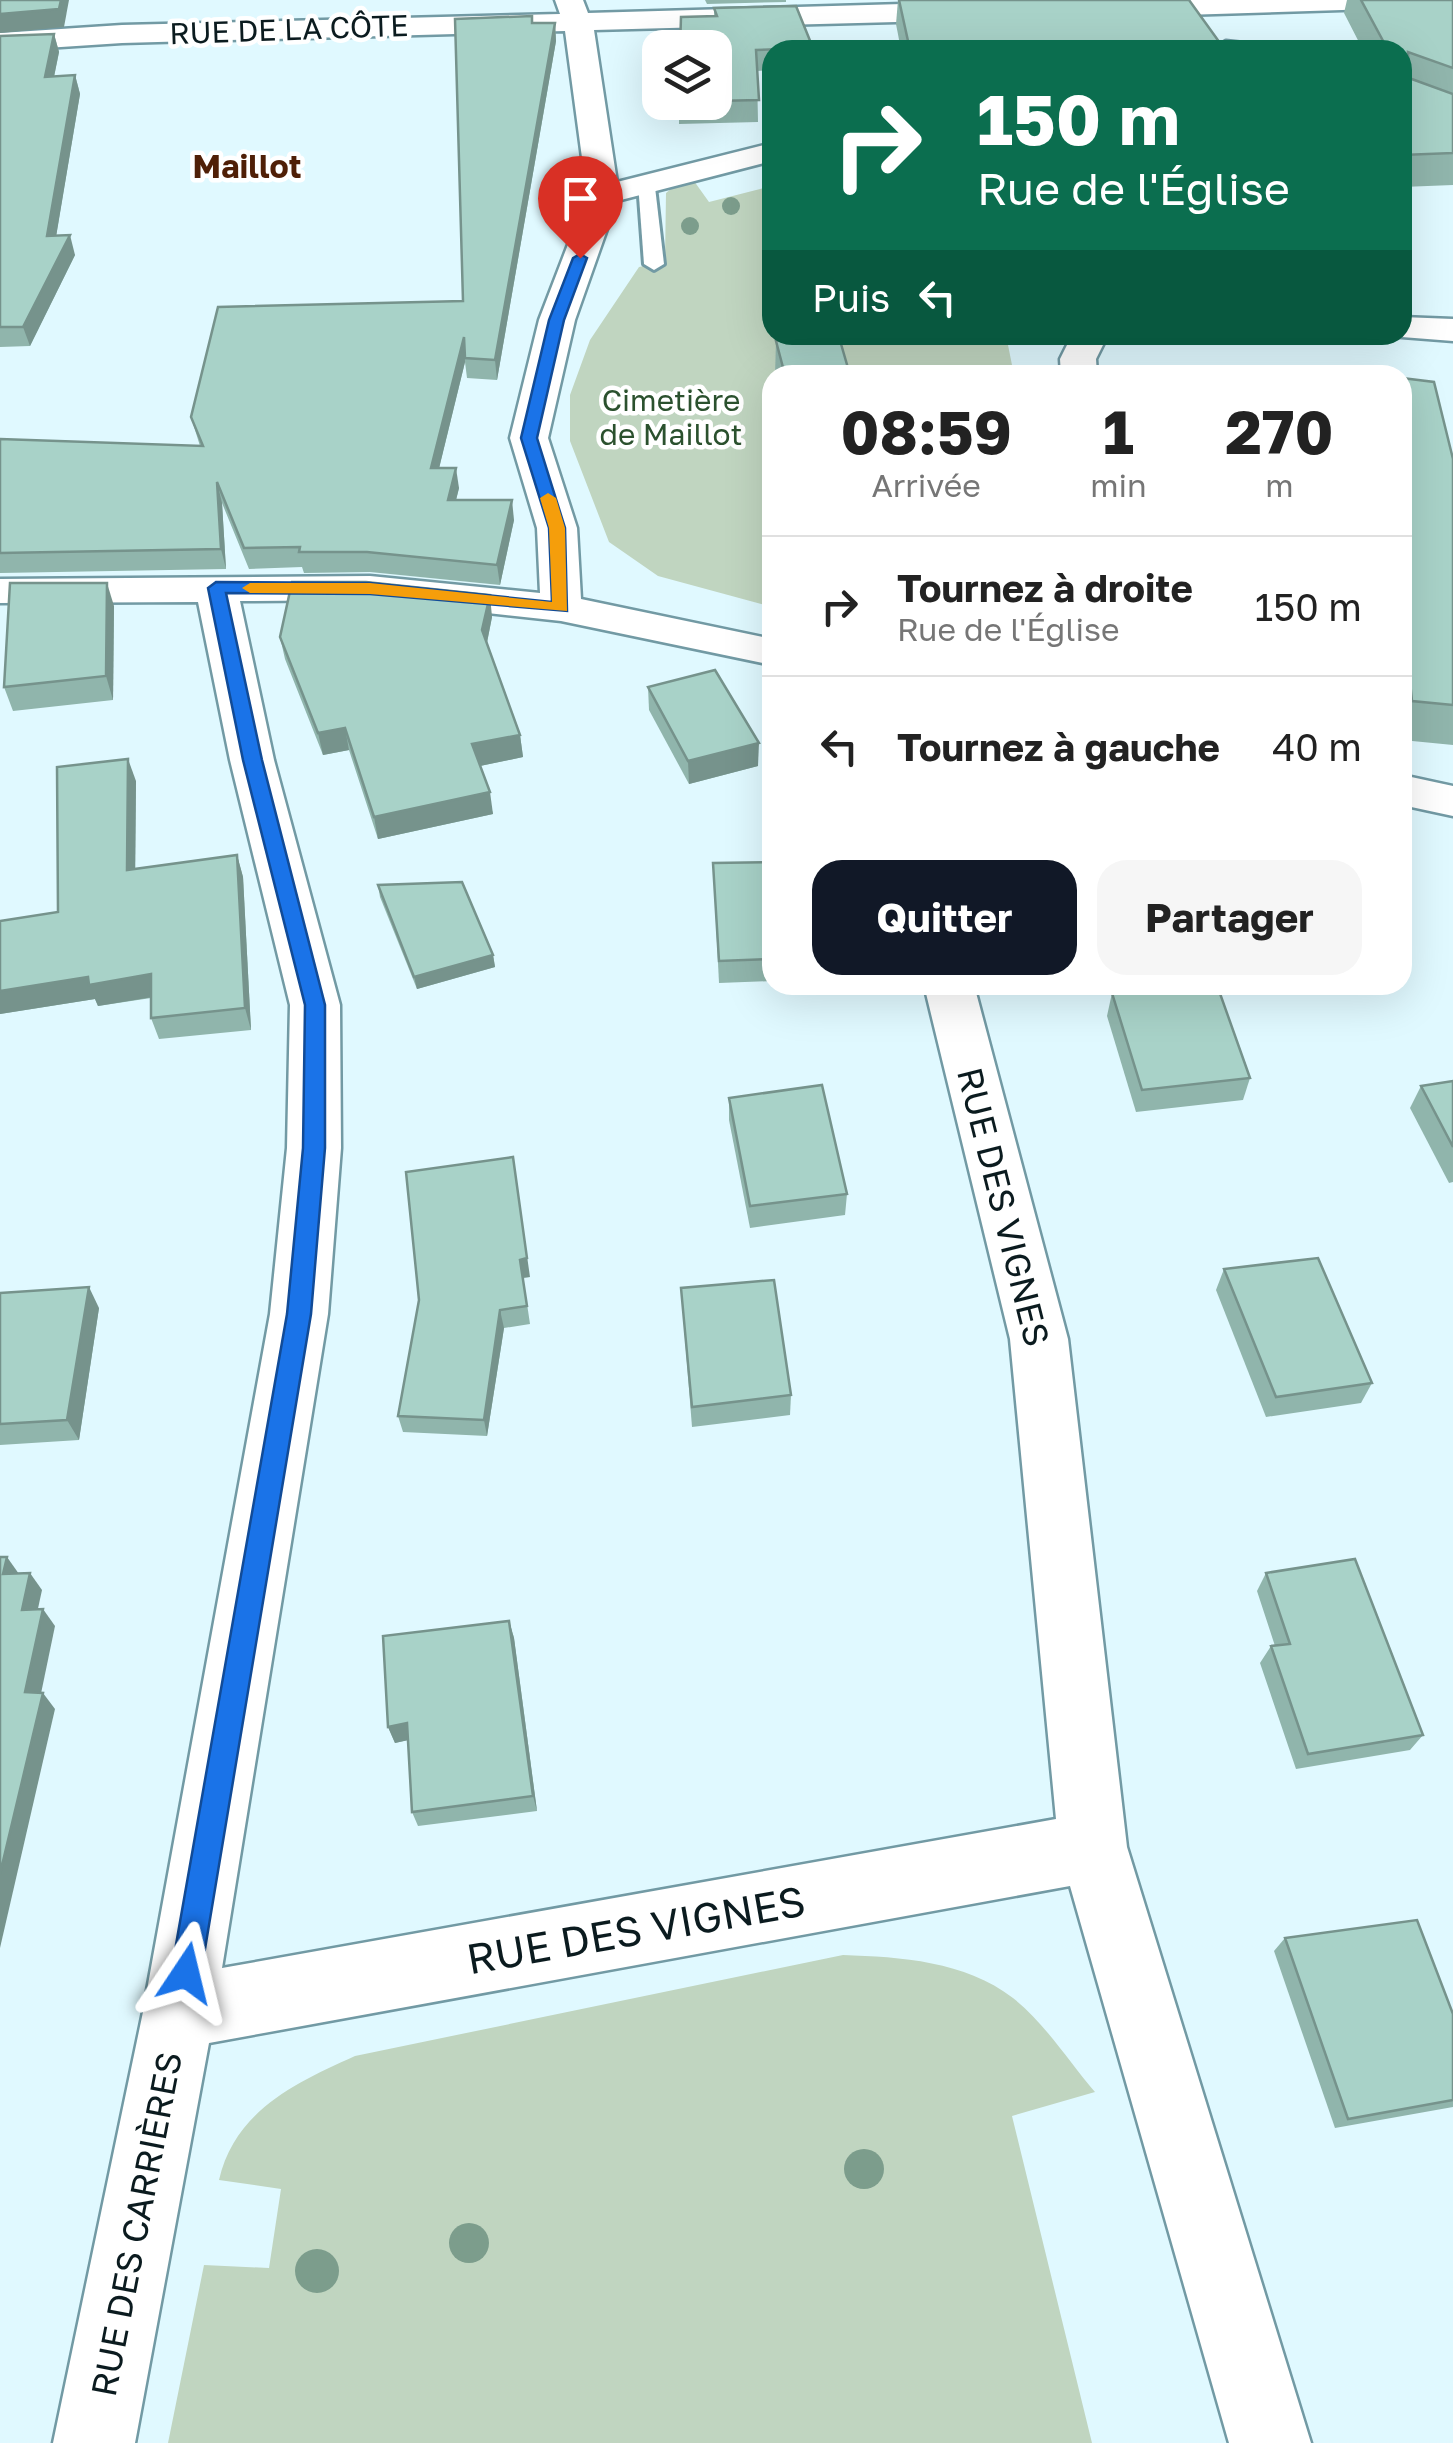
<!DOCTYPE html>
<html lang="fr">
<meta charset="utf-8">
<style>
body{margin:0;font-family:"Golos Text",sans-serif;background:#f6f6f6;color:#222;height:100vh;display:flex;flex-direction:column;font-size:38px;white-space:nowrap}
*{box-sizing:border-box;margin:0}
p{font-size:32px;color:#767676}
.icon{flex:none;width:55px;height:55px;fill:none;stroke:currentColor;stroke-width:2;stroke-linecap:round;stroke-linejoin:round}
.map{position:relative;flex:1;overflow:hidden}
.side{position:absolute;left:762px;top:365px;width:650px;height:630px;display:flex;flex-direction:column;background:#fff;border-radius:30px;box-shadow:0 10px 40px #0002}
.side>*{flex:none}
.hud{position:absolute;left:762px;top:40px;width:650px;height:305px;border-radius:30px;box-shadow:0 10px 40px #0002;background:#0b6e4f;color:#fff;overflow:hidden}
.buttons{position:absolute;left:642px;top:30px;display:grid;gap:20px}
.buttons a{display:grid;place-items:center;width:90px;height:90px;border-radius:20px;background:#fff;box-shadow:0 10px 40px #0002;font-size:50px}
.pin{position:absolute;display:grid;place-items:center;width:85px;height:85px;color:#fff;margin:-102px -42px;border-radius:50% 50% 50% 0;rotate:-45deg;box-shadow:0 0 10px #0007}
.pin .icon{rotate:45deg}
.me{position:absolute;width:110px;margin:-55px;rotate:10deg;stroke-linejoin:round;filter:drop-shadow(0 0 8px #0008)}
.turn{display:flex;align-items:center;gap:35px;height:210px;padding:0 50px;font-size:45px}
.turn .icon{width:130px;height:130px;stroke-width:2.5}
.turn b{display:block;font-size:70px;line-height:85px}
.then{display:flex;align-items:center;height:95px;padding:0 50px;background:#0003;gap:20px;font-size:38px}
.eta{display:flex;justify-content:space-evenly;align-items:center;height:170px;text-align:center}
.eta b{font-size:60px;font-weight:700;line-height:70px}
.primary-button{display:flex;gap:20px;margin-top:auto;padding:20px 50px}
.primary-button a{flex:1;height:115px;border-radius:30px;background:#111827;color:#fff;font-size:40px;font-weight:700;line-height:115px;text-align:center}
.primary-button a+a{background:#f6f6f6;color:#222}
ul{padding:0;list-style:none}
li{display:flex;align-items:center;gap:30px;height:140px;padding:0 50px;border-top:2px solid #e0e0e0}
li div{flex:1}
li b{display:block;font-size:38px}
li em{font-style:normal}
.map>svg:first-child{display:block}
</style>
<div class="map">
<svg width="1453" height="2443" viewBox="0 0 1453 2443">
<rect width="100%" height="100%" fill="#e0f9ff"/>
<g fill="#c0d5c0">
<path d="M689,174l20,28 63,-16v149h234l8,40h-242v232l-114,-31 -49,-34 -39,-101v-46l20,-55 49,-73 26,-6 1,-68z"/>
<path d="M843,1955c58,2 122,6 170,43 31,24 56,64 82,94l-83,24 80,327h-924l36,-178 65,3 12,-79 -62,-9c16,-69 76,-97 136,-124z"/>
</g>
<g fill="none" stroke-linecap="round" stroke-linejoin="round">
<g stroke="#729aa4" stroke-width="6">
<path id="lane" d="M638,183l17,4 9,77 -10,6 -10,-6z"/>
</g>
<g stroke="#729aa4" stroke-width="5">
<g id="street">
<path d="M555,0h28l5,13 385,-11 14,9 -14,9 -379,10 23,152 155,-39v18l-155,40 -42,119 -27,118 29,90 4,71 191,40v26l-211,-44 -191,-21 -130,1 34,159 66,245 1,143 -13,166 -106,654 834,-149 -46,-480 -86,-354h50l94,354 59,508 184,596h-82l-159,-557 -861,157 -74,400h-82l90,-431 127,-698 17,-166 3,-143 -60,-245 -32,-158 -198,1v-24l370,-3 170,17 -3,-65 -27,-90 29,-118 48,-125 -22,-164 -443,12 -122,8v-18l122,-8 438,-11z"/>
<path d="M1117,0h303l-14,8 -287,9 -14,-9z"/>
<path d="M1226,41l27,3 5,6h-47z"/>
<path d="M1402,317l51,2v22l-64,-5 13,-1z"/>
<path d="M1072,335h36l-12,24 1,16h-36l-1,-16z"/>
<path d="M1402,775l51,11v30l-51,-11z"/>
</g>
</g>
<use href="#lane" fill="#fff" fill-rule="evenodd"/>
<use href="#street" fill="#fff" fill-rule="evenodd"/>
</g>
<g fill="#7c9d8c">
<circle cx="731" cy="206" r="9"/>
<circle cx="690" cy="226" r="9"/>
<circle cx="864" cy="2169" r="20"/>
<circle cx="469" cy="2243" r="20"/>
<circle cx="317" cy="2271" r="22"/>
</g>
<g fill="#90b5ac">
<path d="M705,0h81v2l-79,2z"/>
<path d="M898,0h291l36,50h-324l-5,-26z"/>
<path d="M1347,0h106v185l-51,2v-137h-39l-19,-37z"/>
<path d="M714,8l99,40v2h-41v20l-15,1 1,51 -79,2v-22h36z"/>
<path d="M533,23h22l1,18 -59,339 -30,-2 -2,-16 -26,106 20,20 -3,12 58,20 -14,65 -130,-13 -66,1 -2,-6 -53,2 -27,-66 4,66 -226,4v-134l200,7 -9,-29 272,-116z"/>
<path d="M54,34l5,18 -5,25 21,-2 5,19 -24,142 19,19 -45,91 -30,1v-311z"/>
<path d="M776,341l74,34h-75z"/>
<path d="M1402,378l51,81v286l-51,-5z"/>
<path d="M114,606l-1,94 -100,11 -9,-24z"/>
<path d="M492,617l-5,26 33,92 3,22 -43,9 13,48 -115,25 -29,-89 -26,5 -38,-96 -5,-22z"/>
<path d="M648,687l110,79 -69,18 -40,-74z"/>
<path d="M136,781l-1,88 102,-14 6,22 8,153 -92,9 -8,-21v-20l-53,8 -3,-7 -95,15v-93l58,-9z"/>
<path d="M772,862v119l-53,2 -6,-120z"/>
<path d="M378,885l115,70 2,12 -78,22 -37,-92z"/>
<path d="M1112,993l138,85 -7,22 -107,12 -29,-96z"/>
<path d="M1453,1081v101l-4,1 -39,-75 11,-22z"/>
<path d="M729,1098l118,96 -2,21 -95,13 -21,-108z"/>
<path d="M1224,1269l148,114 -11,20 -95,14 -50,-127z"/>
<path d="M530,1277l-7,1 7,46 -26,4 -17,108 -84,-4 -5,-16 21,-116z"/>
<path d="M681,1288l110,107 -1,20 -98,12z"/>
<path d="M0,1293l99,15 -20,132 -79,5z"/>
<path d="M1266,1573l157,162 -13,15 -114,19 -36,-106 11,-17h4l-18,-55z"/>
<path d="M509,1621l5,17 23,173 -119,15 -6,-14 -4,-72 -13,3 -7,-16z"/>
<path d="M1285,1938l168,76v93l-118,21 -61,-177z"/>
</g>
<g fill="#76938c">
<path d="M61,0h8l-5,27 -64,6v-19z"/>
<path d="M555,23l1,18 -59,339 -2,-20z"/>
<path d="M54,34l5,18 -9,44 -5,-19z"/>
<path d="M75,75l5,19 -27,161 -6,-19z"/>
<path d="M70,235l5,20 -45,91 -7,-19z"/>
<path d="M464,337l1,25 -31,127 -3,-21z"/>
<path d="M456,468l3,20 -8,32 -3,-20z"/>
<path d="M217,482l5,21 4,66 -5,-20z"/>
<path d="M512,500l2,20 -14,65 -3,-20z"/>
<path d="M107,583l7,23 -1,94 -7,-24z"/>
<path d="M490,595l2,22 -7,35 -3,-22z"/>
<path d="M345,728l4,22 -26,5 -5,-22z"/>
<path d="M520,735l3,22 -48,10 -3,-23z"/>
<path d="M759,743l-1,23 -69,18 -1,-23z"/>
<path d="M128,759l8,22 -1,112 -8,-23z"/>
<path d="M490,792l3,22 -115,25 -4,-22z"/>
<path d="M237,855l6,22 8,153 -6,-22z"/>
<path d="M493,955l2,12 -78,22 -3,-12z"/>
<path d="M151,974l8,22 -61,10 -3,-7 -95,15v-23l88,-14z"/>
<path d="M513,1157l17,120 -7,1 7,46 -10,-64z"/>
<path d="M89,1287l10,21 -20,132 -12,-20z"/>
<path d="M500,1310l4,18 -17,108 -3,-16z"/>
<path d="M7,1557l12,17h-16z"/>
<path d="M30,1573l12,17 -8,37 -12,-17z"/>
<path d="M43,1609l12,17 -17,82 -13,-16z"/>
<path d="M509,1621l5,17 23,173 -4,-15z"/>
<path d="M43,1693l12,16 -55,239v-74z"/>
<path d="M407,1723l6,16 -18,4 -7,-16z"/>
</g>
<g fill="#a8d2c8" stroke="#76938c" stroke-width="2.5">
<path d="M0,0h61l-2,9 -59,5z"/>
<path d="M899,0h290l36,50h-315z"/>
<path d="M1361,0h92v68l-45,-16 1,26 44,16v59l-51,2v-105h-14z"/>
<path d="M796,6l17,42 -57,2 3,50 -44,1v-53h-35l1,-31 36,-1 -3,-8z"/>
<path d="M532,16v7h23l-60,337 -30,-2 -1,-21 -33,131h25l-8,32h64l-15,65 -130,-13h-68l1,-5 -56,1 -27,-66 4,67 -221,4v-114l203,7 -12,-29 27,-110 245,-6 -8,-282z"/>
<path d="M54,34l-9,43 30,-2 -28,161 23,-1 -47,92h-23v-291z"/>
<path d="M839,337l11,38h-65l-9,-34z"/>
<path d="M1313,367l66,8h-67z"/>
<path d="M1402,378l32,4 19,77v246l-41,-4 -10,-96z"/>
<path d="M292,582h74l124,13 -8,35 38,105 -48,9 18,48 -116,25 -29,-89 -27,5 -38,-96z"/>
<path d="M10,583h97l-1,93 -102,11z"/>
<path d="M715,670l44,73 -71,18 -40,-74z"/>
<path d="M128,759l-1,111 110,-15 8,153 -94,10v-44l-62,11 -1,-8 -88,14v-70l58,-9 -1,-145z"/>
<path d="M772,862v97l-53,2 -6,-98z"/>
<path d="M462,882l31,73 -79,22 -36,-92z"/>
<path d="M1184,985h33l33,93 -108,12 -30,-97z"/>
<path d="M1453,1081v66l-32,-61z"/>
<path d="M822,1085l25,109 -97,12 -21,-108z"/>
<path d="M513,1157l14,101 -7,2 7,46 -27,4 -16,110 -86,-4 21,-116 -13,-128z"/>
<path d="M1318,1258l54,125 -96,14 -52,-128z"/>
<path d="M774,1280l17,115 -99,12 -11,-119z"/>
<path d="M89,1287l-22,133 -67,4v-131z"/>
<path d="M0,1557h7l-4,17 27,-1 -8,37 21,-1 -18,83 18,1 -43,181z"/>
<path d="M1355,1559l68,176 -115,19 -37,-108 19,-2 -24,-71z"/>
<path d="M509,1621l24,175 -121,16 -5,-89 -19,4 -5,-91z"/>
<path d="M1417,1920l36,94v86l-105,19 -63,-181z"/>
</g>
<path fill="#1a73e8" stroke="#114b97" stroke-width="2.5" d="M580,254l7,4 -23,62 -27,118 28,90 2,83 -197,-17 -144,-1 36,167 63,245v143l-14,166 -110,659 -5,11 -10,4 -11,-4 -4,-11 116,-659 16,-166 2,-143 -62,-245 -35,-172 8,-6 154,1 182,19 -3,-74 -28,-90 28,-118 24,-62z"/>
<path fill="#f59e0b" d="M548,493l8,5 9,30 2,83 -197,-17 -120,-1 -8,-5 8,-5h120l182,19 -3,-74 -9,-30z"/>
<g text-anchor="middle" stroke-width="9" stroke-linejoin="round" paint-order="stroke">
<g font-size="30" fill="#0b1b1f" stroke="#fff">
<text transform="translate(289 30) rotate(-2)" y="10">RUE DE LA CÔTE</text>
</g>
<g font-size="30" fill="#2b512e" stroke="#fff">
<text x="671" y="411">Cimetière<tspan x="671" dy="34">de Maillot</tspan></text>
</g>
<g font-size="32" font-weight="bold" fill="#4f1f07" stroke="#fff">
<text x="247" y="178">Maillot</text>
</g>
<g font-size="35" fill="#0b1b1f" stroke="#fff">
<text transform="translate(1003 1207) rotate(76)" y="12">RUE DES VIGNES</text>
<text transform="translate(137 2224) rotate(-79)" y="12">RUE DES CARRIÈRES</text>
</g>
<g font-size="42" fill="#0b1b1f" stroke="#fff">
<text transform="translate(636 1930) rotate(-10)" y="15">RUE DES VIGNES</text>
</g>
</g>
</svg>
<div class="buttons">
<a><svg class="icon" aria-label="layers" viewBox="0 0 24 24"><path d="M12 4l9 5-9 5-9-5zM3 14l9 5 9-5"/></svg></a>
</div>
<div class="pin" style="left:580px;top:258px;background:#d93025"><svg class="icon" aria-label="arrive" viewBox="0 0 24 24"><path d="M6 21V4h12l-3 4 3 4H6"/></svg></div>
<svg class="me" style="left:186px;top:1973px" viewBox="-20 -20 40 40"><path d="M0-17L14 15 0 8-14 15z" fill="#1a73e8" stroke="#fff" stroke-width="4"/></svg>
<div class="hud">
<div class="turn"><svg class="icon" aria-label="right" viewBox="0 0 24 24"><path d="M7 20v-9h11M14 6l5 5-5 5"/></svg><div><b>150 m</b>Rue de l'Église</div></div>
<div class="then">Puis<svg class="icon" aria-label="left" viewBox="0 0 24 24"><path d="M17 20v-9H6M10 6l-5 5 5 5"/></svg></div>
</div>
<section class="side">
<div class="eta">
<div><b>08:59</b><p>Arrivée</p></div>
<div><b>1</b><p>min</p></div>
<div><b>270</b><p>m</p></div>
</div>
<ul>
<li><svg class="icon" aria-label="right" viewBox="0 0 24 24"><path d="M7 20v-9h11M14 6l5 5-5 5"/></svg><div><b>Tournez à droite</b><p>Rue de l'Église</p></div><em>150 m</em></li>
<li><svg class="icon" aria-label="left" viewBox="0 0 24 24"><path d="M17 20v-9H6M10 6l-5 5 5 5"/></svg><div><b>Tournez à gauche</b></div><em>40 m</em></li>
</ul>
<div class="primary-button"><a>Quitter</a><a>Partager</a></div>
</section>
</div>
